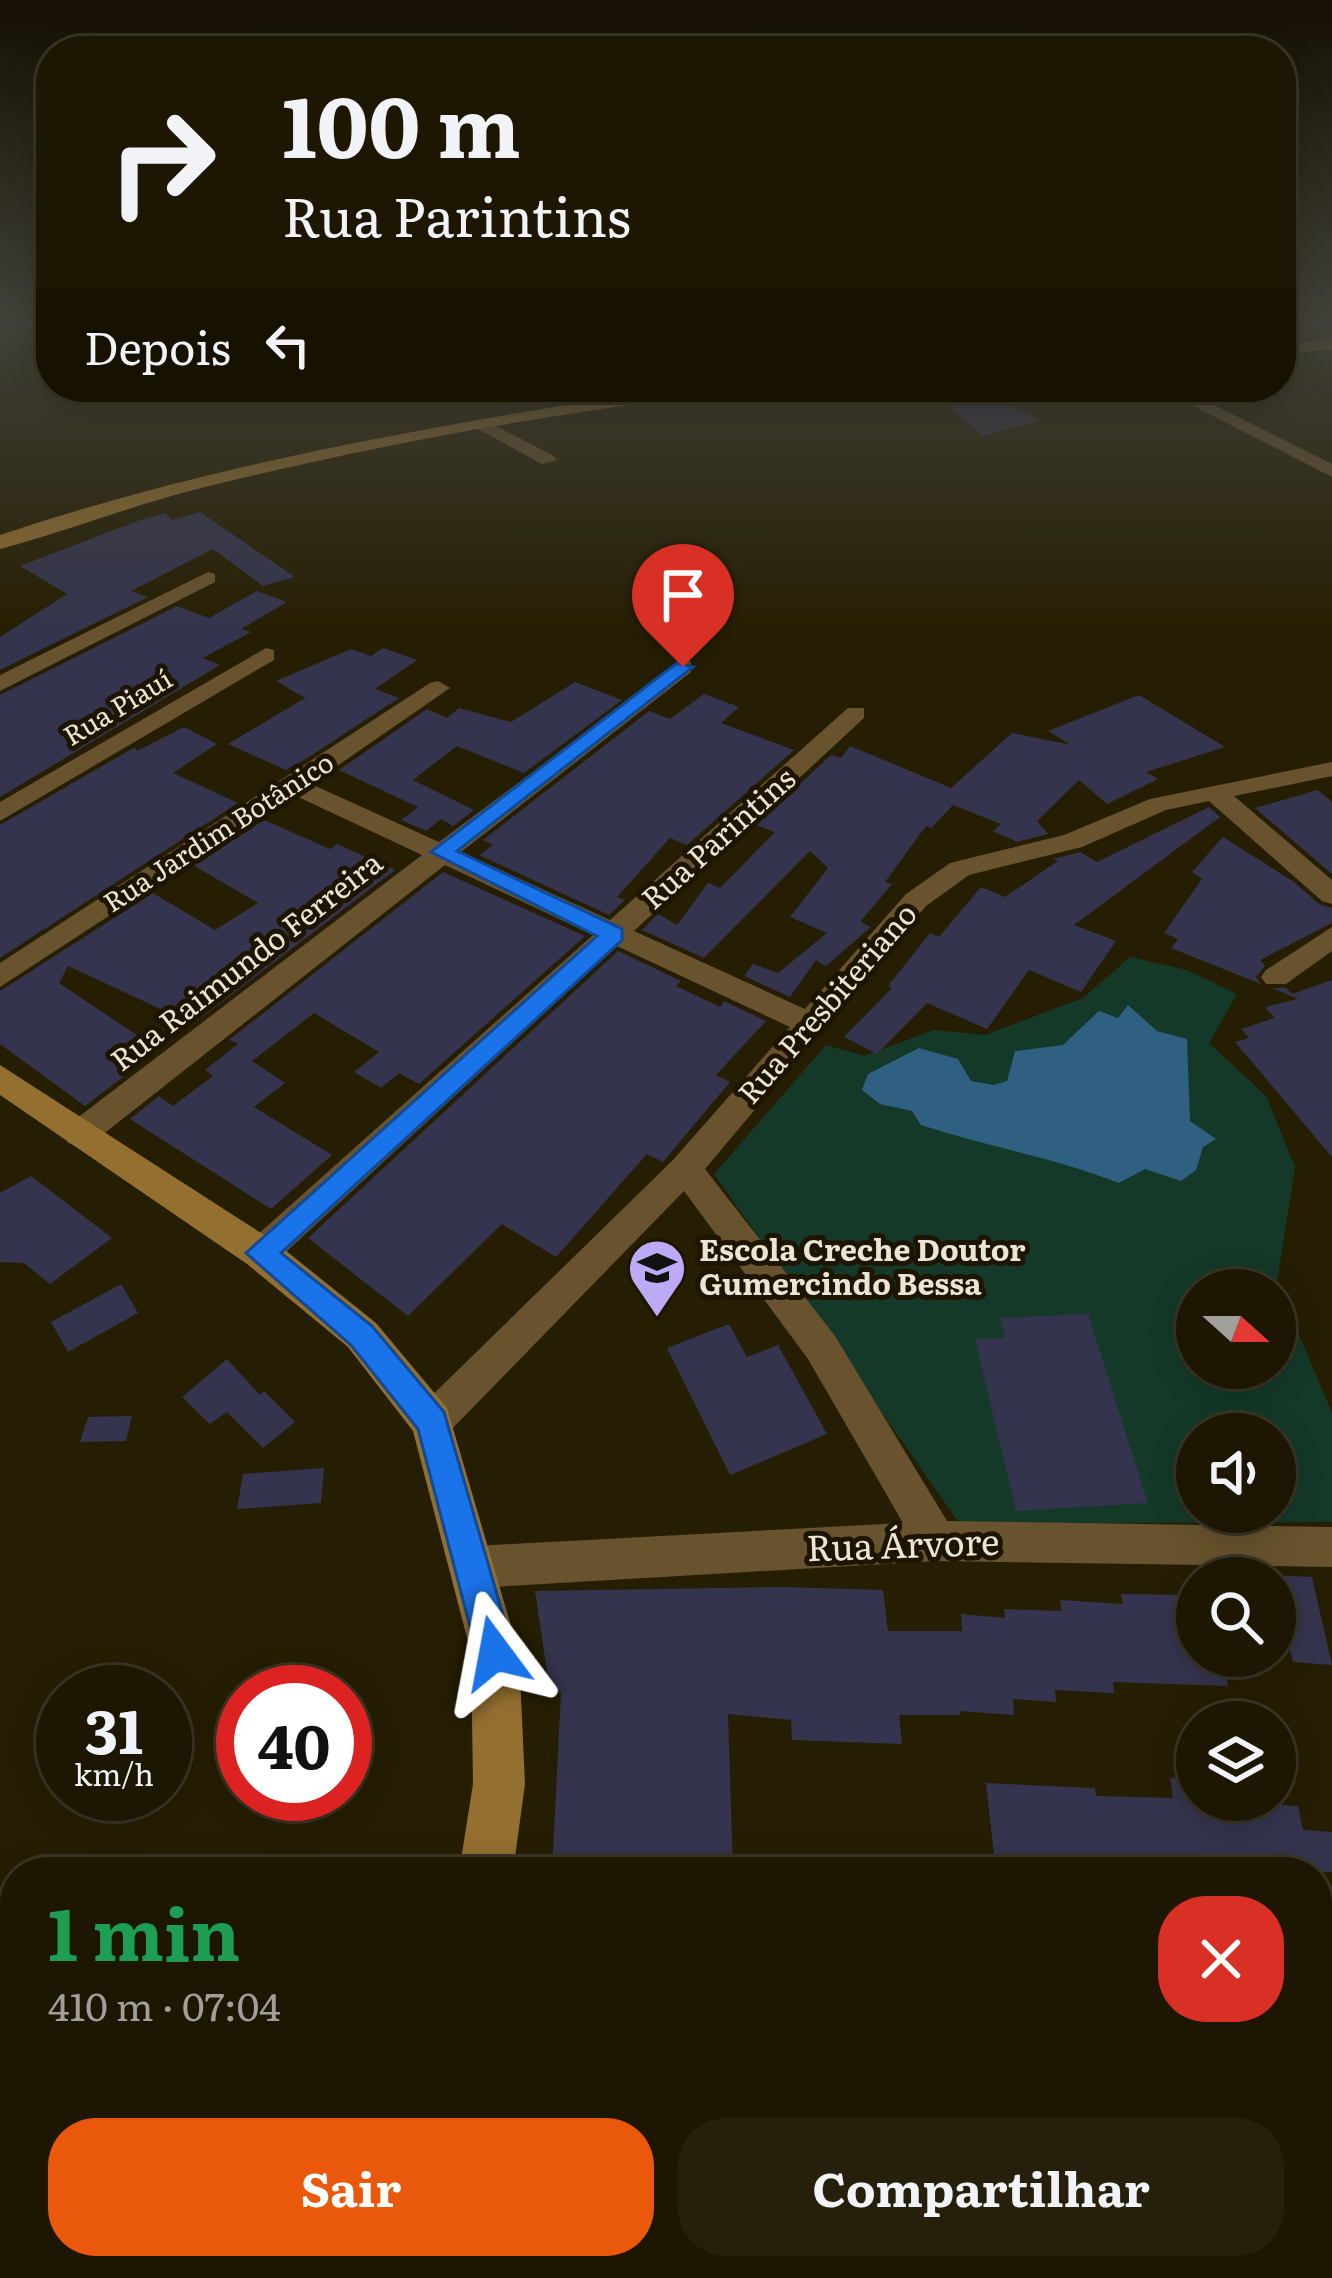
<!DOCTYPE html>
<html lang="pt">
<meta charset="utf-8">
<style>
body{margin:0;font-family:Literata,serif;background:#251f0c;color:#f1f3f6;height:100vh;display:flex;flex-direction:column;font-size:45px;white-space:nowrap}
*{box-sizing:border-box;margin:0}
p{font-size:39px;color:#a09f99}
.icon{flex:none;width:66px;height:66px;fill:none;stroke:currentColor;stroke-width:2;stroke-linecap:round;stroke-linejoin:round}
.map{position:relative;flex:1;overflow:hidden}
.drawer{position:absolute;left:0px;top:1857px;width:1332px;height:423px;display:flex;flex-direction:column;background:#1c1602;border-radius:48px 48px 0 0;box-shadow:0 6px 30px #0003,0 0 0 3px #3a3524}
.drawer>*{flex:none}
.banner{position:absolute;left:36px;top:36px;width:1260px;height:366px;border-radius:48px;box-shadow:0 6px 30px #0003,0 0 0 3px #3a3524;background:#1c1602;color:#f1f3f6;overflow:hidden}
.needle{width:78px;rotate:111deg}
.fabs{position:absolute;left:1176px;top:1269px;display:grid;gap:24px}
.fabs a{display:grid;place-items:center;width:120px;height:120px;border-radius:50%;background:#1c1602;box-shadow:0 6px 30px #0003,0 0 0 3px #3a3524;font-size:60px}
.speed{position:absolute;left:36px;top:1665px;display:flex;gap:24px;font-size:60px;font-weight:700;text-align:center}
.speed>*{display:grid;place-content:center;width:156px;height:156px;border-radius:50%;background:#1c1602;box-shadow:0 6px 30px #0003,0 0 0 3px #3a3524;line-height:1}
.speed small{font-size:30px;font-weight:400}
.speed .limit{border:18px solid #d22;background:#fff;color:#111}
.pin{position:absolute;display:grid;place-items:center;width:102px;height:102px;color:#fff;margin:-123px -51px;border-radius:50% 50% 50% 0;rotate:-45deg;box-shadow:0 0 12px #0007}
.pin .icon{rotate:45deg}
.me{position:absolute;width:132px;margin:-66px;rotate:347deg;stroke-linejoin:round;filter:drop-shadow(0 0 9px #0008)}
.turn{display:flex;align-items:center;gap:42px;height:252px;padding:0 48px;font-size:54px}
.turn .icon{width:156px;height:156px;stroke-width:2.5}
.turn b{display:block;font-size:84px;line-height:102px}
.then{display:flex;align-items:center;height:114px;padding:0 48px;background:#0003;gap:24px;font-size:45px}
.round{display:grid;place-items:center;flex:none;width:126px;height:126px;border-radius:48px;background:#251f0c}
.head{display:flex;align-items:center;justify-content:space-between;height:204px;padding:0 48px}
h1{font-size:72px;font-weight:700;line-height:90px;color:#1e9e55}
.button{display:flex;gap:24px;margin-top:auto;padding:24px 48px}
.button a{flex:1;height:138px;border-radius:48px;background:#ea580c;color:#fff;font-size:48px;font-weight:700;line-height:138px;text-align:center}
.button a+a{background:#251f0c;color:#f1f3f6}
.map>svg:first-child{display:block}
</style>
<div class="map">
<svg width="1332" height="2278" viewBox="0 0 1332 2278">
<rect width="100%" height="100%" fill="#261e02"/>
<path fill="#143928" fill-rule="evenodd" d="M1130,957l57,13 50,24 -28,49 57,53 29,71 -18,115 55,131v109l-372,2 -246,-350 112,-129 38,11 70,-26 51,5 98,-37zM1197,1290h78v78h-78zM1197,1434h78v78h-78z"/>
<path fill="#2f6081" d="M1128,1005l29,26 30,8 3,82 26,18 -13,8 -7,23 -15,11 -36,-12 -26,14c-65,-26 -132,-36 -198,-58l-9,-14 -32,-7 -18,-14 6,-16 51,-26 39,11 13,22 23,4 13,-4 8,-30 48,-6 36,-34 19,7z"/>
<g fill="#34344e">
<path d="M928,387h46l66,33 -57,16z"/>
<path d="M200,512l95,65 -32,9 -50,-37 -82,42 17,6 -148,73v-33l67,-43 -47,-28 120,-46 25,-7 7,7z"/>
<path d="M257,591l30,11 -46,27 10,3 -48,26 17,7 -220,132v-102l177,-89 32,12z"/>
<path d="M383,648l34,12 -42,29 24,9 -90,59 -23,13 -58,-26 77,-46 -29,-17 75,-32 20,7z"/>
<path d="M575,682l47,18 -98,73 -67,-27 -44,34 61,30 -21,16 -12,-7 -15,12 -25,-11 17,-13 -79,-37 88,-61 20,9 12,-10 52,14z"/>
<path d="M704,694l35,13 -18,16 73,27 -107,95 -17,-7 -53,59 8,3 -16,15 -130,-60 14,-10 -10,-5 166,-129 21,8z"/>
<path d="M1139,695l86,52 -79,25 12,7 -51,25 -28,-24 -42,41 11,13 -31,8 -24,-11 8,-7 -48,-19 -22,23 -5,-2 -41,56 7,2 -32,38 11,5 -45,39 -10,-6 -26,37 -46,-21 9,-12 25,9 49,-40 -37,-16 38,-49 -18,-17 -106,107 -62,-28 16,-16 19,11 31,-42 12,5 55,-56 -19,-7 75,-70 10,3 9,-12 101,42 61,-55 59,12 -23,-14z"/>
<path d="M184,727l33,17 -44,29 65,30 -238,155v-133l135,-78 2,4z"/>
<path d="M1318,790l14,12v72l-77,-66z"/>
<path d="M1209,807l11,10 -146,108 42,16 -35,51 -52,-22 -42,59 -60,-26 -50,51 -33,-17 48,-49 -4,-2 42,-53 9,4 42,-50 24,10 53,-36 -5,-2 27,-7 17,10z"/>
<path d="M264,820l66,29 7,-5 58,26 -202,154 -125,-58 -9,17 100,67 -74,56 -85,-62v-53l153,-98 62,37 43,-27 -64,-37z"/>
<path d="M1223,837l71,45 25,22 13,4v15l-72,37 5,6 -9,11 5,7 -90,-36 7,-9 -14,-6 38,-54 -10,-7z"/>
<path d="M443,872l142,64 -166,148 -20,-11 -18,15 -27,-16 25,-20 -65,-39 -62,48 33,22 -31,24 78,48 -61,54 -141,-90 29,-23 14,10 40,-30 -8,-6 33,-26 -9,-4z"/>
<path d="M618,951l63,30 -5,5 44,21 4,-6 42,20 -50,54 14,7 -67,80 -16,-8 -91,103 -54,-33 -94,92 -100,-78z"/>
<path d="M1332,980v177l-97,-115 14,-4 -8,-9 34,-11 -10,-11 33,-8 -26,-11h14l6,6z"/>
<path d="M31,1176l81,62 -62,46 -26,-21 -24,-1v-69z"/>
<path d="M121,1284l17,29 -70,39 -17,-30z"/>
<path d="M1088,1314l60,189 -132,8 -41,-172 30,-1 -5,-20z"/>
<path d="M729,1324l18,33 31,-12 49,89 -97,41 -63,-127z"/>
<path d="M227,1359l33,36 4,-4 31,31 -32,26 -36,-36 -17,12 -28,-27z"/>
<path d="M132,1416l-6,25 -46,1 8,-25z"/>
<path d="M324,1468l-3,35 -84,6 6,-35z"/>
<path d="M1271,1575l41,2 20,88 -39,-3z"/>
<path d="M783,1587l100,3 5,41h74l-1,-17 44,4 -1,-9 58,2 -2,-11 63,4 -2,-10 76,1v61h25l6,30 -115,-4 1,11 -59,-3 1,12 -43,-3 1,16 -55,-4 1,4h-61l3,29 -110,-4 -1,-20 -63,-6 5,158h-181l9,-180h-11l-15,-101z"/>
<path d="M1170,1778l27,2v20l101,6 5,24 29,2v40h-336l-10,-89 109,5 1,8 77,2z"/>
</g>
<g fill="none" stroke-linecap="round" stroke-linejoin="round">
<g fill="#69532e" fill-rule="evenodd">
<path d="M1157,387h21l154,77v13z"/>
<path d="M484,420l70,36 3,4 -15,4 -64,-35 -3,-4z"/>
<path d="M208,572l7,2v8l-215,109v-16z"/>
<path d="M266,648l8,2v10l-274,161v-19z"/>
<path d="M683,660l8,2v10l-230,180 149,68 238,-212h16v10l-230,213 171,78 101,-115 44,-31 114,-28 86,-36 182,-37v14l-98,20 98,84v24l-10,-3 -113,-100 -43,9 -84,37 -113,28 -43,31 -221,263 130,167 112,185 385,6v40l-397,-6 -460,27 -15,-6 -6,-15 6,-15 15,-6 428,-23 -95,-164 -124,-168 -238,244 -14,5 -14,-5 -6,-13 6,-13 255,-249 117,-133 -173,-81 -343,317 -13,5 -13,-5 -5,-10 5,-10 345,-308 -148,-70 -353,278 -12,4 -12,-4 -4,-9 4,-9 354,-270 -128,-60 -294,192v-24l430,-280 8,-2 12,7 -139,96 128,58z"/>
<path d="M1332,927v24l-46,33h-20l-5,-7 5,-7z"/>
<rect x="1317" y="1912" width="15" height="50"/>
<rect x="0" y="2011" width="15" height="52"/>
</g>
<g fill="#936f30" fill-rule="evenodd">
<path d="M1332,340v10l-51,3v-10z"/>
<path d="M741,387l-9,5c-178,20 -357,53 -531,96 -68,17 -133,43 -201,61v-14c205,-69 415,-106 628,-140l58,-8z"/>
<path d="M0,1065l275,177 101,81 71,85 72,245 6,131 -12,88h-54l14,-88 -2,-131 -58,-222 -65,-84 -101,-83 -247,-169z"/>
<path d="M388,2265h62l-2,13h-62z"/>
</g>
</g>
<linearGradient id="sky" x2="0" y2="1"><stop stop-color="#151001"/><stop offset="0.5" stop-color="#414139"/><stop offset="1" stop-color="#414139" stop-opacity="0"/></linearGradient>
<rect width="1332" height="640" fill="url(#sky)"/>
<path fill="#1a73e8" stroke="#114b97" stroke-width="3" d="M677,663l16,4 -236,184 165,78v11l-341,313 91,73 72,86 70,241 -6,13 -13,6 -13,-6 -5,-13 -59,-224 -67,-84 -105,-92 351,-317 -166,-84z"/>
<defs>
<g id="school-pin" transform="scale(3)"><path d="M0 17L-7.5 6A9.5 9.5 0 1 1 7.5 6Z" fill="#bcaaf6" stroke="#1d1500"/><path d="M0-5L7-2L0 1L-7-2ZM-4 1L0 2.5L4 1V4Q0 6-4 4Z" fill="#111"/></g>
</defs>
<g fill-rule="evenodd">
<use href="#school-pin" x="657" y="1268"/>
</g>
<g text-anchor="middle" stroke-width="10" stroke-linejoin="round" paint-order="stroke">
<g font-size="27" fill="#eae5d4" stroke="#1d1500">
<text transform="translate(118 708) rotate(-31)" y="9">Rua Piauí</text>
<text transform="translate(219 833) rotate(-33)" y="9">Rua Jardim Botânico</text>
</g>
<g font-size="30" fill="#eae5d4" stroke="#1d1500">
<text transform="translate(719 839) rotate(-42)" y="10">Rua Parintins</text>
<text transform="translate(247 962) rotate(-38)" y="10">Rua Raimundo Ferreira</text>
<text transform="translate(828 1004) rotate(-49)" y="10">Rua Presbiteriano</text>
</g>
<g font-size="30" font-weight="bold" fill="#eae5d4" stroke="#1d1500" text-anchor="start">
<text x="699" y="1261">Escola Creche Doutor<tspan x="699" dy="34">Gumercindo Bessa</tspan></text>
</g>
<g font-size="36" fill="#eae5d4" stroke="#1d1500">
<text transform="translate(903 1545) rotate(-2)" y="13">Rua Árvore</text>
</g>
</g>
</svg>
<div class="fabs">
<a><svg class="needle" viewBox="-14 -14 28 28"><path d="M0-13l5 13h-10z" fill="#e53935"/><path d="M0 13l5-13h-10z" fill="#a09f99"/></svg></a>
<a><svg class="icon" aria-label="sound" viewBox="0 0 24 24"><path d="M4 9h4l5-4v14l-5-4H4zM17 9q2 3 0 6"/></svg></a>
<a><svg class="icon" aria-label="search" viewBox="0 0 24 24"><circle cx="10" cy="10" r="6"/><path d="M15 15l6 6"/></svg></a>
<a><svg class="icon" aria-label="layers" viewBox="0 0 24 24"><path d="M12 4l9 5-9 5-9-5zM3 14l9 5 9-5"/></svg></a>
</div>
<div class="speed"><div>31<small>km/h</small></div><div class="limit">40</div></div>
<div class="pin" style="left:683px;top:667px;background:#d93025"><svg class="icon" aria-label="arrive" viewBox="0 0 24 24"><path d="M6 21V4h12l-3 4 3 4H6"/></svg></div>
<svg class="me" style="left:495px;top:1653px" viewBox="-20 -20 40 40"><path d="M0-17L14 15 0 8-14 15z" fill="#1a73e8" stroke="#fff" stroke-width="4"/></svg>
<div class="banner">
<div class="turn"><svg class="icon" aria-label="right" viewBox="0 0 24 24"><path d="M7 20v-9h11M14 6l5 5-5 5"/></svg><div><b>100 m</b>Rua Parintins</div></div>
<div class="then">Depois<svg class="icon" aria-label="left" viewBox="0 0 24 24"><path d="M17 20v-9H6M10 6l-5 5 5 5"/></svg></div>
</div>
<section class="drawer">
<div class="head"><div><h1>1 min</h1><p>410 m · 07:04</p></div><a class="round" style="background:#d93025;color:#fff"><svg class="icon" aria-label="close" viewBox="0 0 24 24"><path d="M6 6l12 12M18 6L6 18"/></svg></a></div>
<div class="button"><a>Sair</a><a>Compartilhar</a></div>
</section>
</div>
